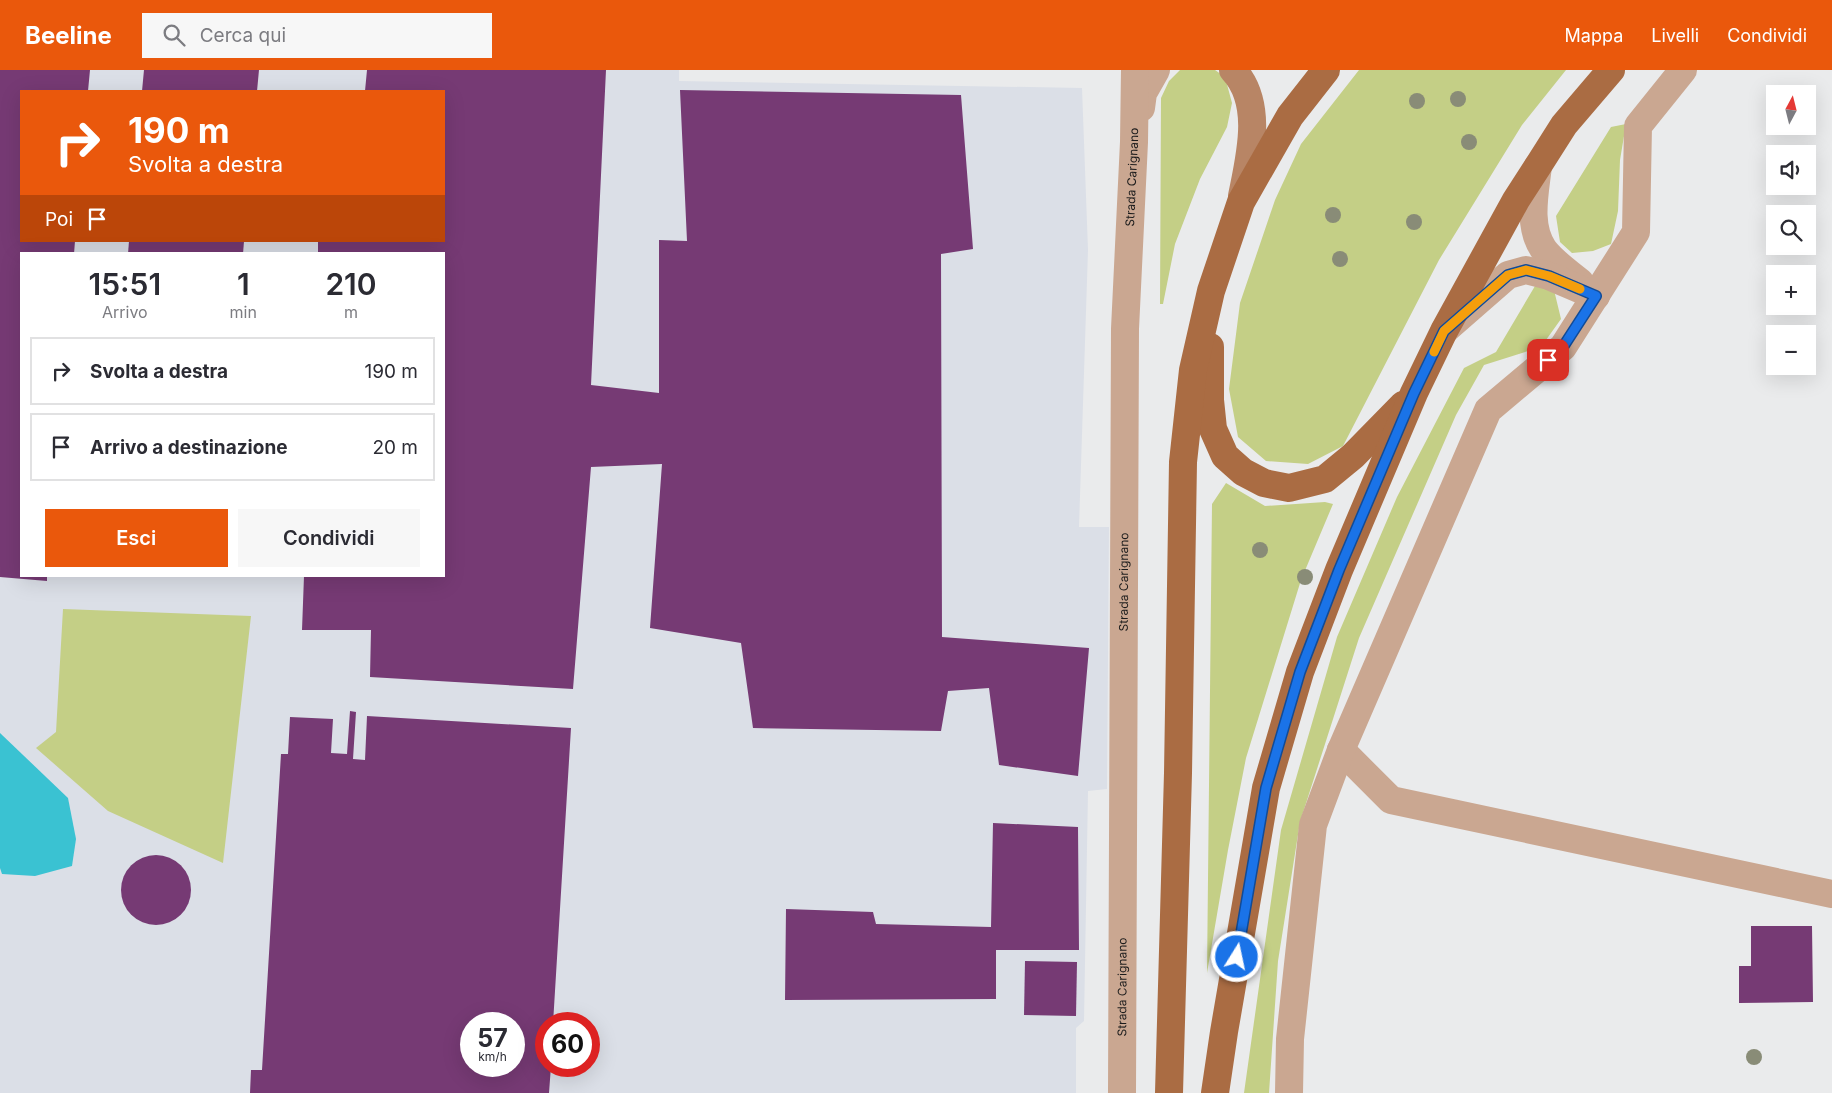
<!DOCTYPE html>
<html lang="it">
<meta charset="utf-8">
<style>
body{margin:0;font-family:Inter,sans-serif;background:#f7f7f7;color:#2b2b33;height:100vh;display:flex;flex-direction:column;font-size:19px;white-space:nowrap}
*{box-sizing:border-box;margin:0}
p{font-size:16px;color:#7c7c81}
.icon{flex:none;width:28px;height:28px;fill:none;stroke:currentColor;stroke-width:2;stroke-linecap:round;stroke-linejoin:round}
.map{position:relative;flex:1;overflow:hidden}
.side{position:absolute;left:20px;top:182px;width:425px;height:325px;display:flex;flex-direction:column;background:#fff;border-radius:0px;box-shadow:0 5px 20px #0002}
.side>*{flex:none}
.hud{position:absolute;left:20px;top:20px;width:425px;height:152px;border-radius:0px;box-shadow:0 5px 20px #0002;background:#ea580c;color:#fff;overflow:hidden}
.needle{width:32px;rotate:7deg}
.tools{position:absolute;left:1766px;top:15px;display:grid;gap:10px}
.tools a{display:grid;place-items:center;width:50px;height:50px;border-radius:0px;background:#fff;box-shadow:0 5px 20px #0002;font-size:25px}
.speed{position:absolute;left:460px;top:942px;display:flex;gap:10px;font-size:25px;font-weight:700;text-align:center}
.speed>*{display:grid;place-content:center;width:65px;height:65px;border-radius:50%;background:#fff;box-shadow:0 5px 20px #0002;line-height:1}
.speed small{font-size:12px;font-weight:400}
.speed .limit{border:8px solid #d22;background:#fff;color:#111}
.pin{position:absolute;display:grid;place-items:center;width:42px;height:42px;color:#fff;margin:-21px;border-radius:10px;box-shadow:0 2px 8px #0006}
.me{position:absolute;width:55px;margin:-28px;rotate:10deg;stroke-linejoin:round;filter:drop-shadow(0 0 4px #0008)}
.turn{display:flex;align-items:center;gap:18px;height:105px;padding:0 25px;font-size:22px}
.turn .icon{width:65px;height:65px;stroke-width:2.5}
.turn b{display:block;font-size:35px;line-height:42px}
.then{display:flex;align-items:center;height:48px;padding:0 25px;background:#0003;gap:10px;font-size:19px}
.eta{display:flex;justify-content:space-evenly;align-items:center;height:85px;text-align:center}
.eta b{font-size:30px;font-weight:600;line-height:35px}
.action{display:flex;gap:10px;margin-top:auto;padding:10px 25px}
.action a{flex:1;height:58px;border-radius:0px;background:#ea580c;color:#fff;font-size:20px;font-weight:600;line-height:58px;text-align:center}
.action a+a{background:#f7f7f7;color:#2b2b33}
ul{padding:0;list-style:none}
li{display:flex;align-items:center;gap:15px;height:68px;margin:0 10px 8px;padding:0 15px;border:2px solid #e1e1e2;border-radius:0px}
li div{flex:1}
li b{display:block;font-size:19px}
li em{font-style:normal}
header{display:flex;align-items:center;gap:30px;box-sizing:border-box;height:70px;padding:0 25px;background:#ea580c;color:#fff}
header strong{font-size:24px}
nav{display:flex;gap:28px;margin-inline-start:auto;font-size:18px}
.search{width:350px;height:45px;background:#f7f7f7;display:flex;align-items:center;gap:12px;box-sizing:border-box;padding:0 18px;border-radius:0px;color:#7c7c81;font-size:19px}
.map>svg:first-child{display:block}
</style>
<header>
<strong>Beeline</strong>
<div class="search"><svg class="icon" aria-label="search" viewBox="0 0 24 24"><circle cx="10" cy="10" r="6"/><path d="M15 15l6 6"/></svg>Cerca qui</div>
<nav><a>Mappa</a><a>Livelli</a><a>Condividi</a></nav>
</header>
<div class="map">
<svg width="1832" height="1023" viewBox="0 0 1832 1023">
<rect width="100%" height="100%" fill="#eaebec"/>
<path fill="#dbdfe7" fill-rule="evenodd" d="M0,0h679v11l403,7 6,162 -9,277h30l-2,262 -19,2 -4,230 -8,7v65h-1076zM21,21h423v150h-423zM21,184h423v322h-423zM471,954h43v42h-43zM546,954h43v42h-43z"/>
<g fill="#c4cf86">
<path d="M1180,0h35l10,7 7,26 -5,24 -27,52 -25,65 -12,60h-3l1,-206 8,-17z"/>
<path d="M1359,0h207l-44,55 -83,135 -96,186 -35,18 -42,-3 -28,-24 -9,-48 11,-86 35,-103 26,-56z"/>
<path d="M1626,54l-6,36 -2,51 -7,33 -18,7 -21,2 -12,-11 -4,-26 55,-89z"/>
<path d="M1535,216l19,4 7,29 -20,28 -57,18 -28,50 -97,223 -59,184 -22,139 -9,132h-25l37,-263 56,-193 60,-140 67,-129 32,-16z"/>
<path d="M1226,413l39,23 60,-4 8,2 -32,76 -55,178 -18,92 -21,123 5,-469z"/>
<path d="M63,539l188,7 -28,247 -115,-52 -72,-63 20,-16z"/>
</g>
<path fill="#3ac2d2" d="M0,663l68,65 8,41 -4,27 -37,10 -33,-2 -2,-6z"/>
<g fill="#763a74" fill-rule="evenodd">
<path d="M0,0h90l-2,21h-67v150h54l-1,13h-53v322h26v5l-47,-4z"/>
<path d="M144,0h115l-2,21h-115z"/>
<path d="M367,0h239l-15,315 68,8v-153l28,1 -7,-151 281,5 12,154 -32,5 1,383 147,11 -11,128 -79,-11 -10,-77 -41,3 -7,40 -188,-3 -12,-85 -91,-15 12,-164 -71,3 -18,222 -203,-12 1,-47h-69l2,-54h140v-322h-126v-13h126v-150h-79z"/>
<path d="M129,171h115l-1,13h-115z"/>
<path d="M350,641l6,1 -3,47 12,1 2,-44 204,12 -18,296h-7v42h5l-2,27h-299l1,-23h11l19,-316h7l2,-37 43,2 -2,34 16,1zM471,954h43v42h-43z"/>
<path d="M993,753l85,4 1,123h-83v49l-211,1 1,-91 87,3 3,12 115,3z"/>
<circle cx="156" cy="820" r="35"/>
<path d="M1751,856h61l1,76 -74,1v-37h12z"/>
<path d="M1025,891l52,1 -1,54 -52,-1z"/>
</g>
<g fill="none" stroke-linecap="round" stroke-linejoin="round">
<g stroke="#caa791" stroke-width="28">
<path d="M1141,38l2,-15 13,-23"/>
<path d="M1538,96c-3,27 -11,60 6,84 9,12 24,22 36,32"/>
<path d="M1445,260l63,-55 18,-5 23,6 47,20"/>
<path d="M1341,680l50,50 441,94"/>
<path id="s1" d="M1122,1023l3,-764 9,-187 1,-72"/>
<path d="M1289,1023l1,-54 23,-214 28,-75 147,-340 75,-63 73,-115 2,-106 45,-56"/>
</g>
<path stroke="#b88565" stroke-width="28" d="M1233,0c31,33 17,86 9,126"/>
<g stroke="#aa6c43" stroke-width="28">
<path d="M1210,277v53l3,29 12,27 18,16 21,11 25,5 36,-9 28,-23 50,-51"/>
<path d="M1169,1023l9,-320 5,-311 10,-92 18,-79 30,-89 49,-86 36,-46"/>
<path d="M1215,1023l9,-61 42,-244 34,-116 39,-102 75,-177 30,-62 72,-131 22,-34 26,-41 47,-55"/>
</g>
</g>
<g fill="#898c77">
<circle cx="1458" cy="29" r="8"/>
<circle cx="1417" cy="31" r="8"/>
<circle cx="1469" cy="72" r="8"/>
<circle cx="1333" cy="145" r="8"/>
<circle cx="1414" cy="152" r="8"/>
<circle cx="1340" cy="189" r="8"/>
<circle cx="1260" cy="480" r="8"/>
<circle cx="1305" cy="507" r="8"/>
<circle cx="1754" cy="987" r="8"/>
</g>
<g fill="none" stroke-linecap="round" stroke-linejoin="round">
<g stroke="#114b97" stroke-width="12">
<path id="route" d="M1237,887l29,-169 34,-116 39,-102 75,-177 30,-62 64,-56 18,-5 23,6 47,20 -33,51 -15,13"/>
</g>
<use href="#route" stroke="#1a73e8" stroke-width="9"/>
<path stroke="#f59e0b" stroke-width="9" d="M1434,282l10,-21 64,-56 18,-5 23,6 31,13"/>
</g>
<g text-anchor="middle" stroke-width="5" stroke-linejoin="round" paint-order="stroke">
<g font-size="12" fill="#1c1c1c" stroke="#eaebec">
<text dy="4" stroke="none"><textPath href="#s1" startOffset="916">Strada Carignano</textPath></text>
<text dy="4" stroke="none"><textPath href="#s1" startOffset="511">Strada Carignano</textPath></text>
<text dy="4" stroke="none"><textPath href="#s1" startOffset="106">Strada Carignano</textPath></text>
</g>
</g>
</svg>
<div class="tools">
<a><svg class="needle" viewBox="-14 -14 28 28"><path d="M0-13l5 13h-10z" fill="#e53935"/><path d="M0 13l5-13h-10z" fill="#7c7c81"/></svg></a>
<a><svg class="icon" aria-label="sound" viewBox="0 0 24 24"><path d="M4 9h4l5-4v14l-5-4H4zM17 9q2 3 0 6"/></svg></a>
<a><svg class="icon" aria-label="search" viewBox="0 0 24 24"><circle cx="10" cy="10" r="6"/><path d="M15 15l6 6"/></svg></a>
<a>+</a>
<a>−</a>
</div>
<div class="speed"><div>57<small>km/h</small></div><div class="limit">60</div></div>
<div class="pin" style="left:1548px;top:290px;background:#d93025"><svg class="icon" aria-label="arrive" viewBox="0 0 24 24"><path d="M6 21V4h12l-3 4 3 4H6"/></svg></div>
<svg class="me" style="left:1237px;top:887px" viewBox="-20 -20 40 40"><circle r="17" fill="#1a73e8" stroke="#fff" stroke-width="3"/><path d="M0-11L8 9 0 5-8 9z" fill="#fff"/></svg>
<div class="hud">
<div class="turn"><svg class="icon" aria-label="right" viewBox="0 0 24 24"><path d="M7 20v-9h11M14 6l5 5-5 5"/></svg><div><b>190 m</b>Svolta a destra</div></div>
<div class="then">Poi<svg class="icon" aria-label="arrive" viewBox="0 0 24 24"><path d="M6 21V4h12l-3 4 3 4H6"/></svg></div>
</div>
<section class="side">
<div class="eta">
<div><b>15:51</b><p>Arrivo</p></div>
<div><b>1</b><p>min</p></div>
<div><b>210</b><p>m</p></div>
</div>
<ul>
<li><svg class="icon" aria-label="right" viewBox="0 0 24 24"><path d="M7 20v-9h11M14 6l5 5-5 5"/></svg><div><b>Svolta a destra</b></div><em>190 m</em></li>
<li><svg class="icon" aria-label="arrive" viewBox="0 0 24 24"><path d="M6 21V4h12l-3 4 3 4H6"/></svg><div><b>Arrivo a destinazione</b></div><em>20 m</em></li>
</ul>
<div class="action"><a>Esci</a><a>Condividi</a></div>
</section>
</div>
